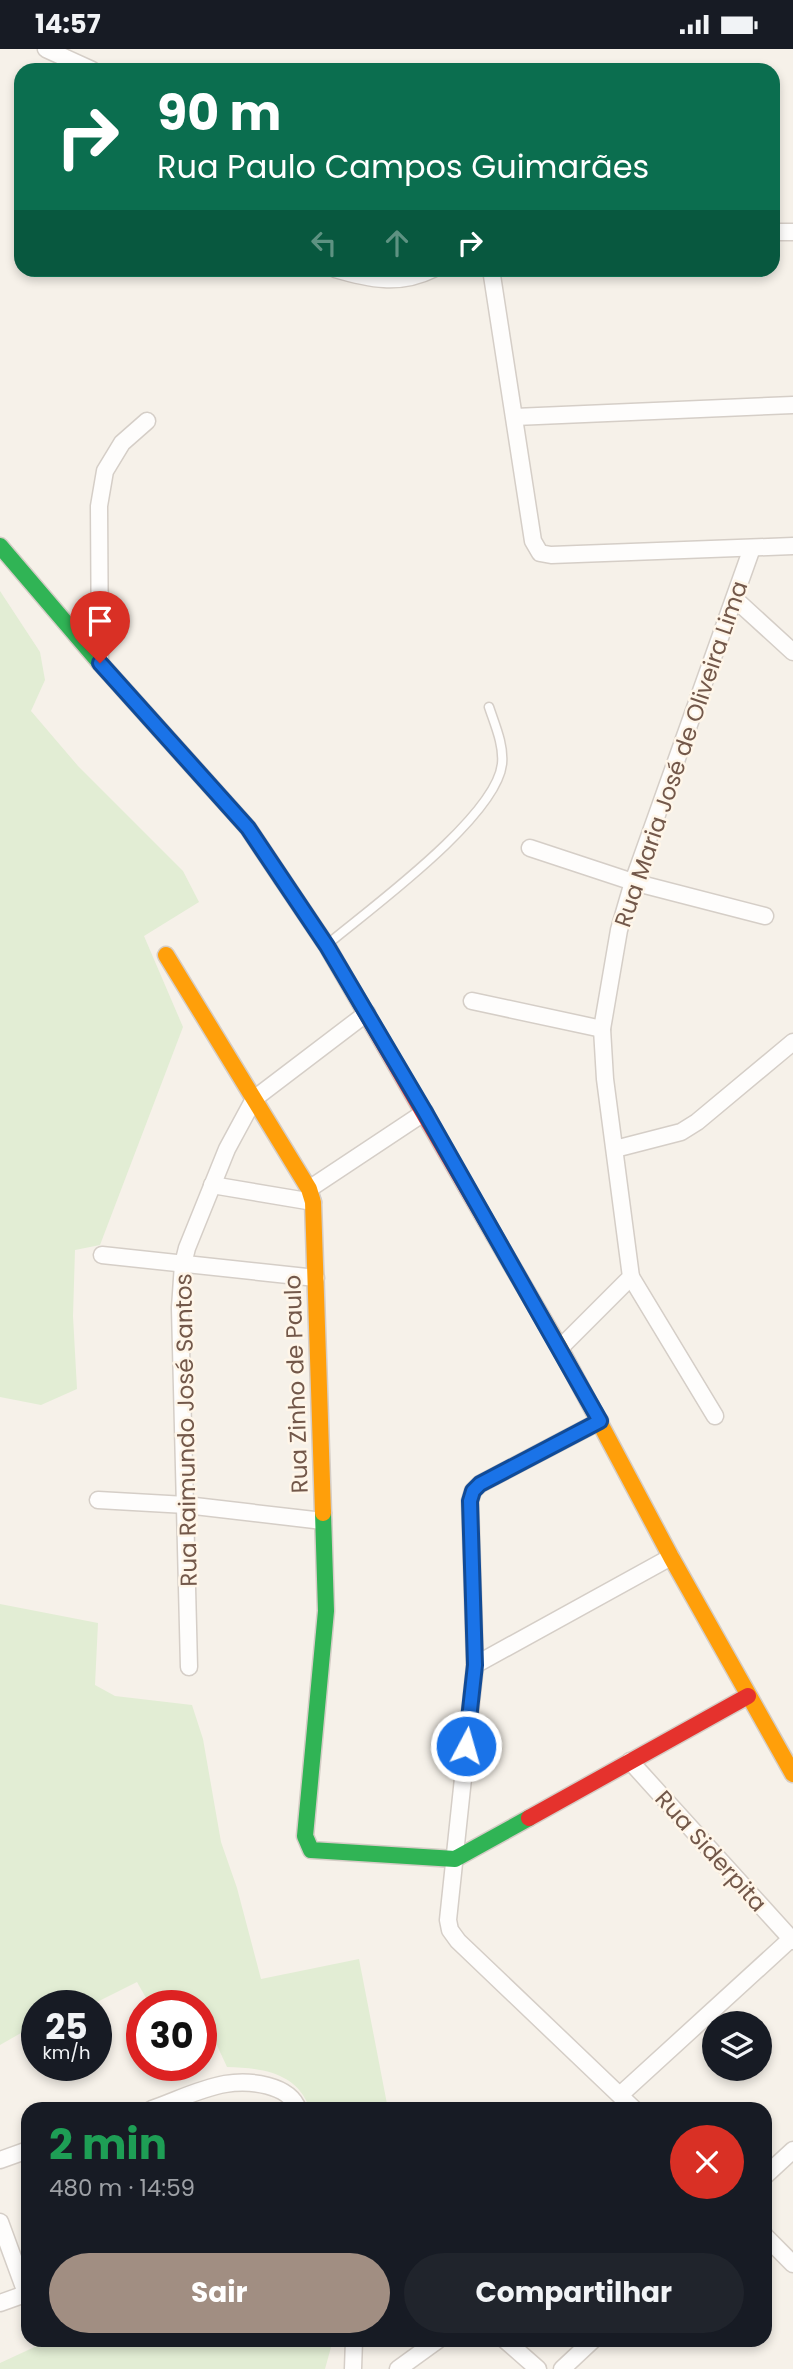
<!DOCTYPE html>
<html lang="pt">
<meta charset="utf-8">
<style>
body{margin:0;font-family:Poppins,sans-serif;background:#20242c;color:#f1f3f6;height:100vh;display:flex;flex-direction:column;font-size:26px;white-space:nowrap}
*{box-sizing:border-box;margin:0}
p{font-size:23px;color:#9ea1a6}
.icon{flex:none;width:38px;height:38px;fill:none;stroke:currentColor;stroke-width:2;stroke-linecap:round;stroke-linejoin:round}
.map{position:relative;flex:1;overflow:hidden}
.panel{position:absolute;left:21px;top:2053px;width:751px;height:245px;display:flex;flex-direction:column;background:#171b24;border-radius:21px;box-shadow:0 4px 10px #0003}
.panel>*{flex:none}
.guide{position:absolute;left:14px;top:14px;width:766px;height:214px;border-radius:21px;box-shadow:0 4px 10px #0003;background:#0b6e4f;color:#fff;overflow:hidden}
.fabs{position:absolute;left:702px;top:1962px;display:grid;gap:14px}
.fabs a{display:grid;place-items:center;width:70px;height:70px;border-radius:50%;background:#171b24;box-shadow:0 4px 10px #0003;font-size:35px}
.speed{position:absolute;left:21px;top:1941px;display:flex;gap:14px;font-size:35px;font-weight:700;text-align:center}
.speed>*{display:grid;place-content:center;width:91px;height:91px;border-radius:50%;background:#171b24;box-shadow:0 4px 10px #0003;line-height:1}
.speed small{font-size:18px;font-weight:400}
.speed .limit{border:10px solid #d22;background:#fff;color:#111}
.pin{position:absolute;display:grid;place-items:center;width:60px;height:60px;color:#fff;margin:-72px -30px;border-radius:50% 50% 50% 0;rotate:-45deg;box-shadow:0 0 7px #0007}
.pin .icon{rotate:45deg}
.me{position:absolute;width:77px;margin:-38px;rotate:6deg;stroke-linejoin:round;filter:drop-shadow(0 0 5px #0008)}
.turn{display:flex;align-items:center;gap:24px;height:147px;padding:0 28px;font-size:32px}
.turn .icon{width:91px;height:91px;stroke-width:2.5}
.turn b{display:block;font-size:49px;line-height:60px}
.lanes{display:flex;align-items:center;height:66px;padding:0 28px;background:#0003;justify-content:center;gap:35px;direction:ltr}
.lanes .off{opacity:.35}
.round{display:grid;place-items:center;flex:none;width:74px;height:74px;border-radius:37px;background:#20242c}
.overview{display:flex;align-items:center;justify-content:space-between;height:119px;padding:0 28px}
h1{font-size:42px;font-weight:700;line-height:52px;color:#1e9e55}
.button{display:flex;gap:14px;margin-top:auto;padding:14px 28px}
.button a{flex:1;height:80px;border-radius:42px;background:#a18e82;color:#fff;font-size:28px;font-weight:700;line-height:80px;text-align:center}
.button a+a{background:#20242c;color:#f1f3f6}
.status{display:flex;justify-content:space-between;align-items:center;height:49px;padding:0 35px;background:#171b24;direction:ltr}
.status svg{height:19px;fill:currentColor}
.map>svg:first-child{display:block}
</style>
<div class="status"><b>14:57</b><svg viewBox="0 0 49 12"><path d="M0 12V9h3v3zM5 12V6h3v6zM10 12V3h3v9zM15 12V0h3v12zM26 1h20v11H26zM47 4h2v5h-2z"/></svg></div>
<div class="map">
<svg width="793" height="2320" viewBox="0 0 793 2320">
<rect width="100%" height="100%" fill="#f6f1e9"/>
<g fill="#e2edd4">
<path d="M0,542l40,61 5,28 -14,31 47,55 105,105 16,31 -55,34 39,91 -83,218 -25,5 -2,66 4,73 -36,16 -41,-8z"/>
<path d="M0,1555l98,19 -3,62 20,11 77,9 11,34 18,103 16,46 24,91 98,-20 29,150h-78c-13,-37 -48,-41 -83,-42l-12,-26 -14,-4v-32h-51l-13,-23 -46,23h-54v23l-16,5 -21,12z"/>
<path d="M45,2291h288l-8,29h-325v-6l41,-19z"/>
</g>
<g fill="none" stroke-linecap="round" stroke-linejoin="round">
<g stroke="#d5cec7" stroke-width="11">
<path id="lane" d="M329,894c42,-35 167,-126 173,-179 2,-19 -7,-39 -13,-57"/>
</g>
<g stroke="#d5cec7" stroke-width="19">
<g id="street">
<path d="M46,0l46,21"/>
<path d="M774,183h19"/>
<path d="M335,220c34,10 64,17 98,0"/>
<path d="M491,220l42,272 7,12 11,2 242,-9"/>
<path d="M515,368l278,-12"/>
<path d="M736,551l57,52"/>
<path d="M100,614l-1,-157 6,-35 17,-28 25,-22"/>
<path d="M530,799l103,34 132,34"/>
<path d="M472,952l130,28"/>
<path d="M615,1100l66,-17 16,-10 96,-80"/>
<path d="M212,1136l101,17"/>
<path d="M309,1140l116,-77"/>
<path d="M102,1206l214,23"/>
<path d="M631,1228l84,139"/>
<path d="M560,1299l71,-71 -26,-198 -3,-50 17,-99 14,-48 119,-334"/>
<path d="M600,1372l-120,63 -7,7 -3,10 5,164 -27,255 2,10 8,11 176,168"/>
<path d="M98,1451l88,5 137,16"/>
<path d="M475,1616l196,-108"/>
<path d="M189,1618l-9,-359 3,-44 4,-16 40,-99 27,-50 113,-86"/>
<path d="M630,1712l163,180"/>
<path d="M620,2046l173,-158"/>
<path d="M152,2060c23,-8 49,-21 73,-25 24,-4 64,0 73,25"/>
<path d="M0,2111l28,-10"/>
<path d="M765,2127l28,-26"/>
<path d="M0,2173l26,71"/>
<path d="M765,2187l28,28"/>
<path d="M0,2254l28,-10"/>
<path d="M505,2291l33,29"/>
<path d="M353,2320l1,-29"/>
<path d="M398,2320l40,-29"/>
<path d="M562,2320l31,-29"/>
</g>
</g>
<g stroke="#d5cdc6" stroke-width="19">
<g id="fast">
<path d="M0,497l100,117 148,165 34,51"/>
<path d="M323,1464l3,98 -21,225 6,14 144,9 74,-41"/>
</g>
</g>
<g stroke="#d5cdc6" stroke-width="19">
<g id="slow">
<path d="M166,906l143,234 4,13 10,311"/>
<path d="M494,1186l66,113 111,209 122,217"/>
</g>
</g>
<g stroke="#d5cdc6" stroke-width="19">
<g id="jam">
<path d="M282,830l45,67 167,289"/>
<path d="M529,1769l219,-122"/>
</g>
</g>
<use href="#lane" stroke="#fefdfc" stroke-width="8"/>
<use href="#street" stroke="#fefdfc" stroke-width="16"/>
<use href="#fast" stroke="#30b455" stroke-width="16"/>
<use href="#slow" stroke="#ff9f0a" stroke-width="16"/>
<use href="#jam" stroke="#e5322d" stroke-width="16"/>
</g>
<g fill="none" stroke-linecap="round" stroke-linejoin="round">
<g stroke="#114b97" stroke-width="18">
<path id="route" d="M100,614l148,165 79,118 98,166 175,309 -120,63 -7,7 -3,10 5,164 -9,81"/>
</g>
<use href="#route" stroke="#1a73e8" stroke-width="12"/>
</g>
<g text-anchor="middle" stroke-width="5" stroke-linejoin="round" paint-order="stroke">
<g font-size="23" fill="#73584a" stroke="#fff6e9">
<text transform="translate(681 705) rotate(-71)" y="8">Rua Maria José de Oliveira Lima</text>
<text transform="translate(296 1335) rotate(-92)" y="8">Rua Zinho de Paulo</text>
<text transform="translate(186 1381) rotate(-91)" y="8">Rua Raimundo José Santos</text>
<text transform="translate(711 1802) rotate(48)" y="8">Rua Siderpita</text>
</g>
</g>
</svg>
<div class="fabs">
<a><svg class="icon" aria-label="layers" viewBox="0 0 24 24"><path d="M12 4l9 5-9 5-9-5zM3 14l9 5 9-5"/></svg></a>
</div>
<div class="speed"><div>25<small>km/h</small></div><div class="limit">30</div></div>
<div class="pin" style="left:100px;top:614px;background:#d93025"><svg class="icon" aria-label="arrive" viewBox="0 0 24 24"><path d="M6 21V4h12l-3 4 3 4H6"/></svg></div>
<svg class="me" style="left:466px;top:1697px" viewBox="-20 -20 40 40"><circle r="17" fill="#1a73e8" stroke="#fff" stroke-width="3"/><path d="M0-11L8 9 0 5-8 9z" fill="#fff"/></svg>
<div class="guide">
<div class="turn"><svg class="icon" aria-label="right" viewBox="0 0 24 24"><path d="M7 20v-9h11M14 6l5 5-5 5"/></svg><div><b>90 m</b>Rua Paulo Campos Guimarães</div></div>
<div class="lanes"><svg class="icon off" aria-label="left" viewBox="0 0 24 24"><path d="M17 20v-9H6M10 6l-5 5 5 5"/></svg><svg class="icon off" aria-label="ahead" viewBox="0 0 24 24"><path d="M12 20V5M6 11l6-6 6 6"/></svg><svg class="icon" aria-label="right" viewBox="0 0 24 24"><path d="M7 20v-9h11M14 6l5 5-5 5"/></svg></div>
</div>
<section class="panel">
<div class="overview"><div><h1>2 min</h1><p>480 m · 14:59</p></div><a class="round" style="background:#d93025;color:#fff"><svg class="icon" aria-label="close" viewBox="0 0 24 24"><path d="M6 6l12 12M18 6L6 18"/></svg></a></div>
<div class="button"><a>Sair</a><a>Compartilhar</a></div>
</section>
</div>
